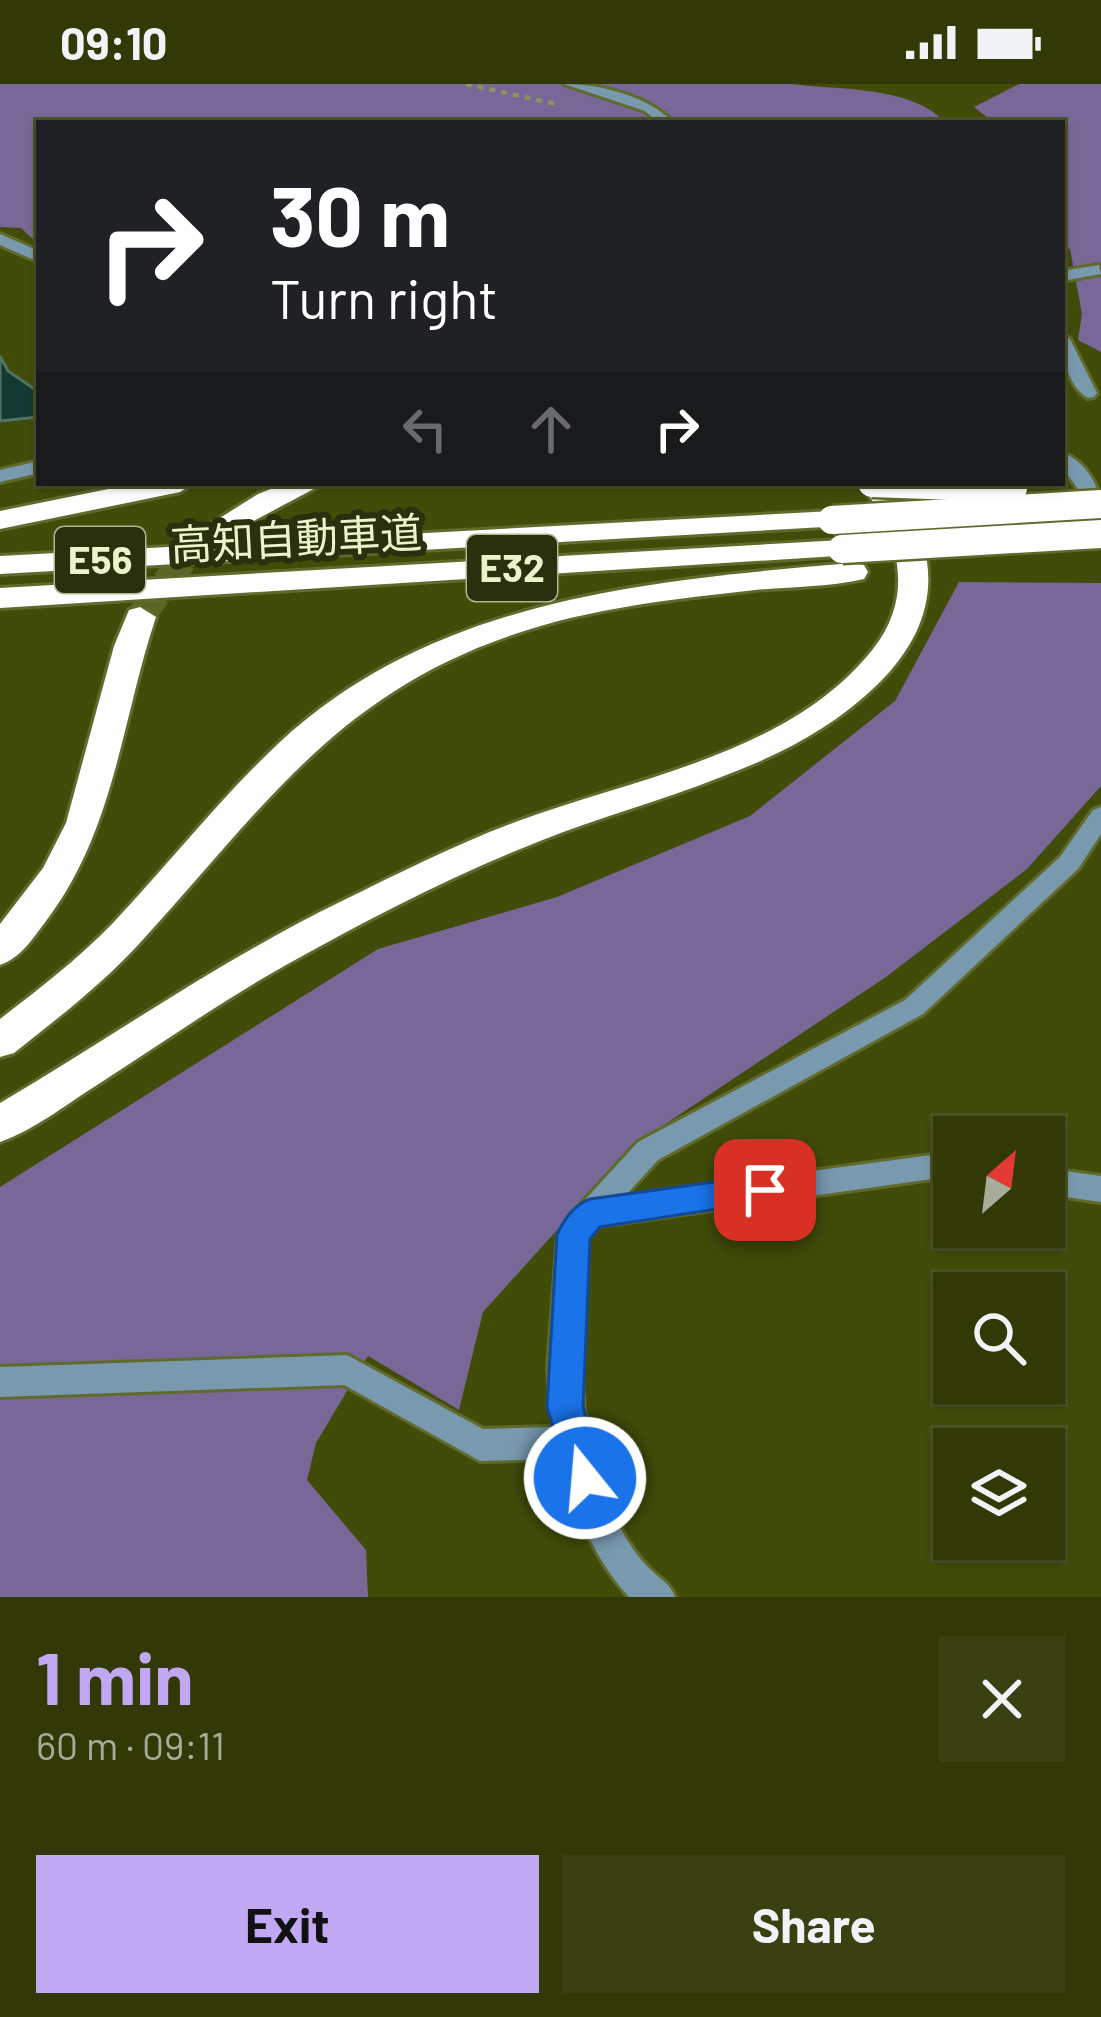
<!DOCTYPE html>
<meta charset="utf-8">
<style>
body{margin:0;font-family:Barlow,"Noto Sans JP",sans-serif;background:#3a4011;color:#f1f3f6;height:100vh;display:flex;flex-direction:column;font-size:45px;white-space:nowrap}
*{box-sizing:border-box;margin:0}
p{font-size:39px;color:#a8ac9b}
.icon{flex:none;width:66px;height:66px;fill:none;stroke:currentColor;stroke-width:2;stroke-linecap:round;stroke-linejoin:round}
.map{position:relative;height:1513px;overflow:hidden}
.side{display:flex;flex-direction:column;background:#323907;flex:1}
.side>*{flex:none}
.guide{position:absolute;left:36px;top:36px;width:1029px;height:366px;border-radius:0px;box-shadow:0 3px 9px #0004,0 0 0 3px #4d5328;background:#202124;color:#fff;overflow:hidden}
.needle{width:78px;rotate:28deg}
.tools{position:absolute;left:933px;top:1032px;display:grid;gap:24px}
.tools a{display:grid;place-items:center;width:132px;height:132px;border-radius:0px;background:#323907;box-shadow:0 3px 9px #0004,0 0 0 3px #4d5328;font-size:60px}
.pin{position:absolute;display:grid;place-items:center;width:102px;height:102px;color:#fff;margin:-51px;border-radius:24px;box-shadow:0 6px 18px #0006}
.me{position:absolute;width:132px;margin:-66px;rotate:343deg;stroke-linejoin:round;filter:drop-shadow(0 0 9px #0008)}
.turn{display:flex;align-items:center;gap:42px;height:252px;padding:0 36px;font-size:54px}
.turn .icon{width:156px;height:156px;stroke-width:2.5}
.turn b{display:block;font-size:84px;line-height:102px}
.lanes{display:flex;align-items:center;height:114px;padding:0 36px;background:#0003;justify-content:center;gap:60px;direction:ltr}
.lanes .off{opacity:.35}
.round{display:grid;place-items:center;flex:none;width:126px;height:126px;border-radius:0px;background:#3a4011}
.summary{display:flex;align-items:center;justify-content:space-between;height:204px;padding:0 36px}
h1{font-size:72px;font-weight:700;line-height:90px;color:#c0a8f3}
.button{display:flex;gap:24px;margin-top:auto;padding:24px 36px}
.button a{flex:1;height:138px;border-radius:0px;background:#c0a8f3;color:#111;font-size:48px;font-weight:700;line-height:138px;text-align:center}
.button a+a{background:#3a4011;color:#f1f3f6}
.status{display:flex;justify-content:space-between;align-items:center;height:84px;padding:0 60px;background:#323907;direction:ltr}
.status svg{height:33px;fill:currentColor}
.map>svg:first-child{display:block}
</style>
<div class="status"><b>09:10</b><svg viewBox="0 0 49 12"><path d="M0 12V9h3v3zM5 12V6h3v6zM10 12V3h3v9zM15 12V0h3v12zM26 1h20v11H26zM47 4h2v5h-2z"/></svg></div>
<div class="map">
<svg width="1101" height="1513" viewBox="0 0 1101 1513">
<rect width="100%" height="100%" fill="#424c09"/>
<g fill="#776897">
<path d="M0,0h792c45,6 117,2 151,36l-904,3v122l-18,-17 -21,-1z"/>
<path d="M1019,0h82v268l-23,-12 4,-26 -12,-65 -8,-2v-124h-68l-20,-16z"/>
<path d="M959,498l142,1v203l-74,83 -141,108 -252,168 -151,167 -24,98 -91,-54 -52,87 -9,37 59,70 2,47h-368v-410l378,-238 179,-52 193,-81 145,-115z"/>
</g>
<path fill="#123a33" stroke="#537261" stroke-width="3" d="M0,272l8,15 31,21v25l-39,4z"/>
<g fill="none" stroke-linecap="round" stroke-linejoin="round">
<path stroke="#5b6526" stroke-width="28" stroke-dasharray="28 15" stroke-linecap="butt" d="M140,533l46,-61 33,-28"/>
<g stroke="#606a2c" stroke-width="6">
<g id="street">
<path d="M564,0c37,0 84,12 110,39h-15l-14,-12z"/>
<path d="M0,150l39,17v11l-39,-17z"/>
<path d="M1099,181l2,9 -39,7v-10z"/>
<path d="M1062,250l8,5 27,54 -3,4 -6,1c-20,-11 -26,-42 -26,-64z"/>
<path d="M1062,368c25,11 39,34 39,61l-7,-2 -32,-44z"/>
<path d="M39,377v12l-39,9v-12z"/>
<path d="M1101,723v27l-23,35 -155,145 -265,146 -33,36 314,-42 15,2v24l-15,-2 -341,48 -10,13c-5,103 -20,189 30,285 9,17 19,33 33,46 10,10 19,13 24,27h-46c-36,-39 -54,-88 -69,-138l-80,2 -136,-76 -344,12v-30l347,-12 136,74 70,-2 -5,-58 10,-134 22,-30 58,-63 267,-142 155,-143 33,-47z"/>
<path d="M1044,1084l57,8v26l-57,-8z"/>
</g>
</g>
<g stroke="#606a2c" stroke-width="6">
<g id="highway">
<path d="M138,399h56l-14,9 -180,37v-18z"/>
<path d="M286,399h39l-96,51h-20l-5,-6 54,-34z"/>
<path d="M861,399h29c55,69 51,140 -13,202 -44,43 -99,71 -156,92 -60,24 -121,40 -181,64 -87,34 -172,78 -254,124 -66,37 -128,81 -192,122 -30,19 -60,43 -94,55v-39c115,-68 224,-145 344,-203 57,-28 115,-57 174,-79 119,-44 272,-67 355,-172 44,-56 24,-114 -12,-166z"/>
<path d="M832,427l10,3 5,6 -5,6 -842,48v-18z"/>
<path d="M842,456l15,9 -4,6 -853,53v-20z"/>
<path d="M853,479l11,2 4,7 -4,7c-35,8 -74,8 -109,11 -81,9 -165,18 -243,45 -179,61 -252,178 -374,310 -37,40 -81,74 -124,108l-14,4v-38c39,-30 78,-60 112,-95 57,-60 107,-125 168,-182 155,-144 371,-162 573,-179z"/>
<path d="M140,523l16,10c-35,105 -41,213 -110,304 -13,17 -25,37 -46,44v-41l43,-56 23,-45 48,-177 15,-36z"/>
</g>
</g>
<path stroke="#8a945c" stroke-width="4.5" stroke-dasharray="6 6" stroke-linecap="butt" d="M466,0l94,21"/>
<use href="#street" fill="#7999af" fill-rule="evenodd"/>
<use href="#highway" fill="#fefefe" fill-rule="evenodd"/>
<g stroke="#606a2c" stroke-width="33" stroke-linecap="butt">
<g id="highway-bridge">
<path d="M872,399l141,5"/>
<path d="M832,436l269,-16"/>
<path d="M842,465l259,-15"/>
</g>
</g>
<use href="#highway-bridge" stroke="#fefefe" stroke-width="28"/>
</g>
<path fill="#1a73e8" stroke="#114b97" stroke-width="3" d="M765,1091l11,4 5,11 -5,10 -176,27 -10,12 -7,168 21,71 -5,13 -14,6 -13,-6 -25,-84 10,-172c7,-16 17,-30 33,-36z"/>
<g text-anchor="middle" stroke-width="12" stroke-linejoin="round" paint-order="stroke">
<g fill="#2a300e" stroke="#b0b993" stroke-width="3">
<rect x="55" y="443" width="90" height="66" rx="9"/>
<rect x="467" y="451" width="90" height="66" rx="9"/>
</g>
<g font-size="39" font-weight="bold" fill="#eaf4cc">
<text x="100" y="490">E56</text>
<text x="512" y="498">E32</text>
</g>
<g font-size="42" fill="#eaf4cc" stroke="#2a300e">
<text transform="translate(296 455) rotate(-3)" y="15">高知自動車道</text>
</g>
</g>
</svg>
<div class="tools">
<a><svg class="needle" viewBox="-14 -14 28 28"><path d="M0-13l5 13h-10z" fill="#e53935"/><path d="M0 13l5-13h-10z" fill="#a8ac9b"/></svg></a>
<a><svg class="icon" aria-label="search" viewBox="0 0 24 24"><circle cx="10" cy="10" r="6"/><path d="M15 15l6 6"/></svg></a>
<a><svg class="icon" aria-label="layers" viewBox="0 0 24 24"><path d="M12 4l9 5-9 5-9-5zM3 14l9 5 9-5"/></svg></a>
</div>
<div class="pin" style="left:765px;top:1106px;background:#d93025"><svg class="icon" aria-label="arrive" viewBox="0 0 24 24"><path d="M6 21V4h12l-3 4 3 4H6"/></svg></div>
<svg class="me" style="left:585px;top:1394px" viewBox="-20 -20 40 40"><circle r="17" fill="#1a73e8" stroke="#fff" stroke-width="3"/><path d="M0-11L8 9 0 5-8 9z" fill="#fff"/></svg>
<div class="guide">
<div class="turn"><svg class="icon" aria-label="right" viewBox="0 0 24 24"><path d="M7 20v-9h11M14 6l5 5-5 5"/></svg><div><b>30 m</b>Turn right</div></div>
<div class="lanes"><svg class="icon off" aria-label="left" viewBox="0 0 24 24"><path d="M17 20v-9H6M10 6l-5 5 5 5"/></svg><svg class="icon off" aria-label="ahead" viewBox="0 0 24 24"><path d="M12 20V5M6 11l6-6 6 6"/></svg><svg class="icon" aria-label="right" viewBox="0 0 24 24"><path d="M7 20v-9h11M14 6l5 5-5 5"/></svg></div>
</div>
</div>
<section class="side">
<div class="summary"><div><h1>1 min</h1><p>60 m · 09:11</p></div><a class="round"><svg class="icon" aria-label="close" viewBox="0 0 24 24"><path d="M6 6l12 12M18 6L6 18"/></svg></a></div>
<div class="button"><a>Exit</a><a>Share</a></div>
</section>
